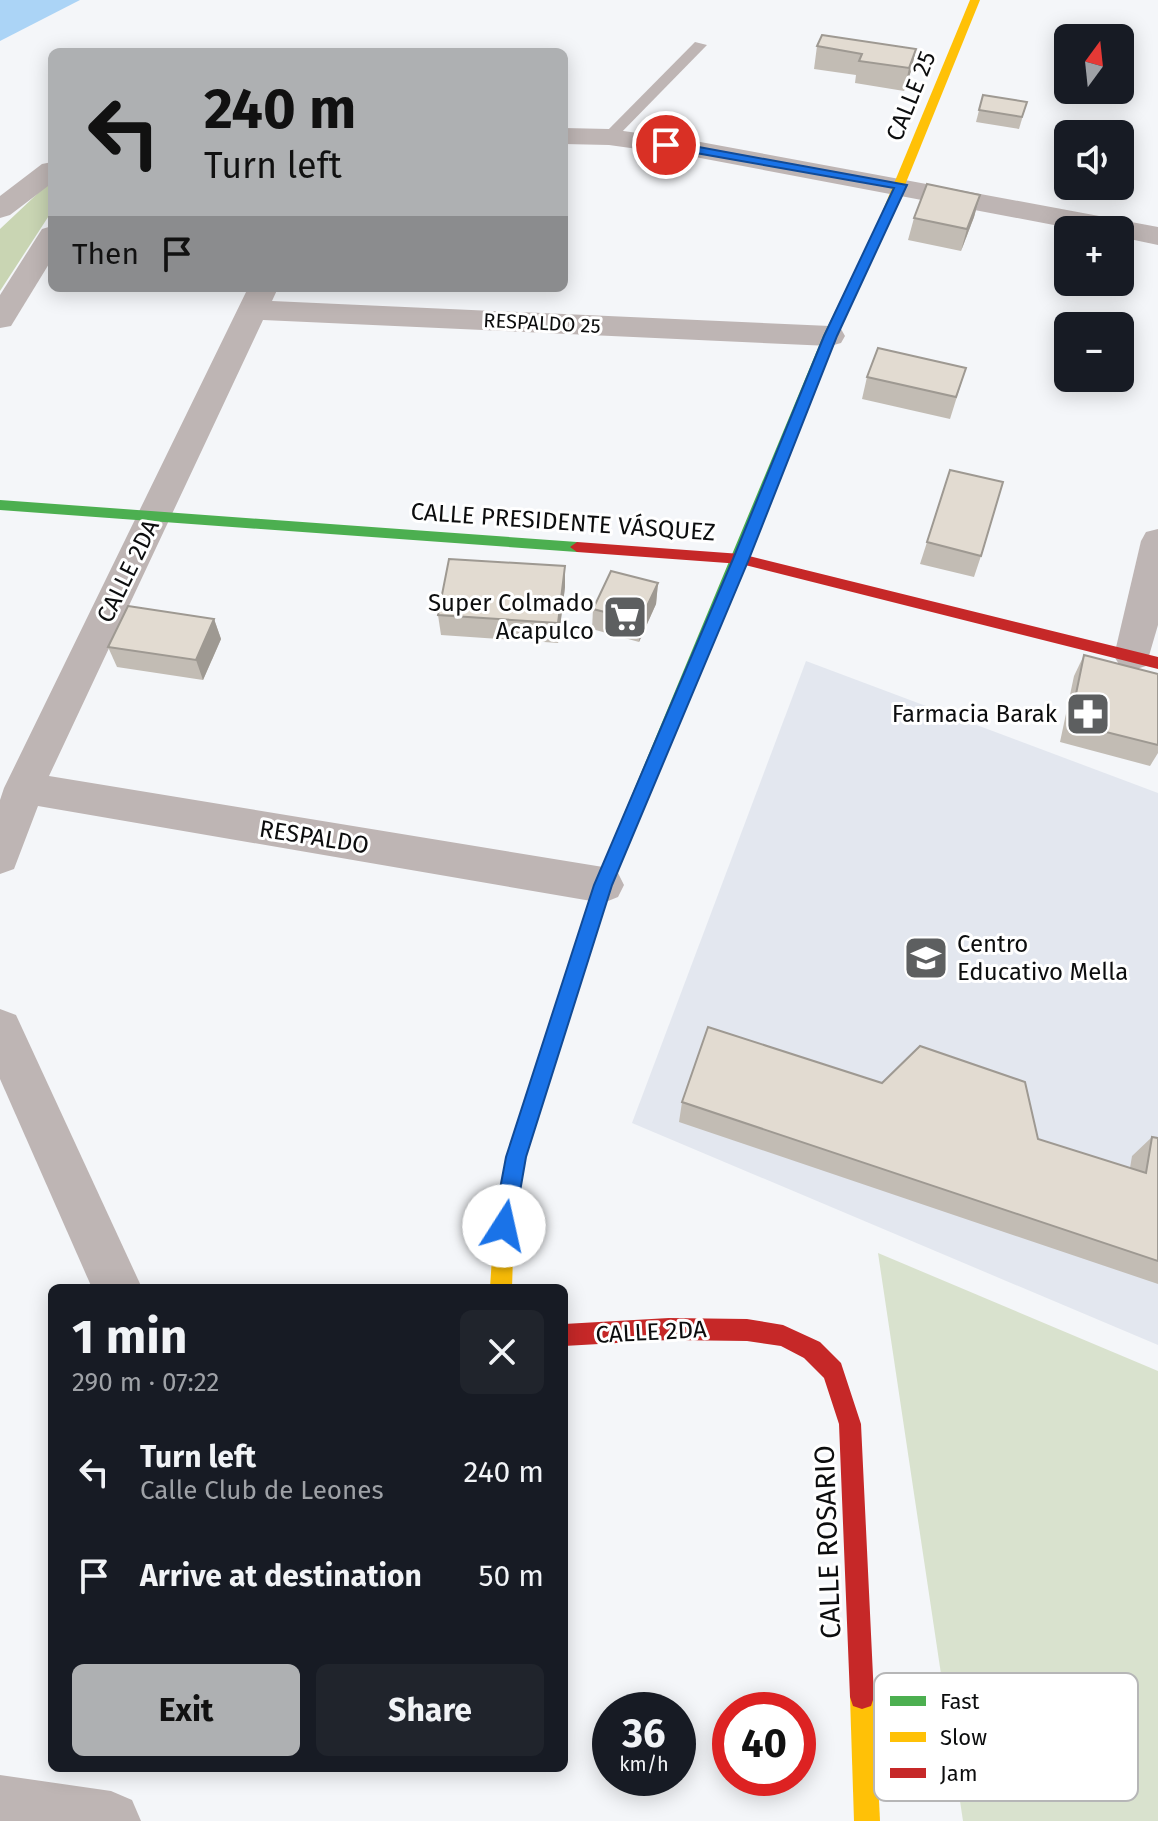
<!DOCTYPE html>
<meta charset="utf-8">
<style>
body{margin:0;font-family:"Fira Sans",sans-serif;background:#20242c;color:#f1f3f6;height:100vh;display:flex;flex-direction:column;font-size:30px;white-space:nowrap}
*{box-sizing:border-box;margin:0}
p{font-size:26px;color:#9ea1a6}
.icon{flex:none;width:44px;height:44px;fill:none;stroke:currentColor;stroke-width:2;stroke-linecap:round;stroke-linejoin:round}
.map{position:relative;flex:1;overflow:hidden}
.side{position:absolute;left:48px;top:1284px;width:520px;height:488px;display:flex;flex-direction:column;background:#171b24;border-radius:12px;box-shadow:0 4px 20px #0003}
.side>*{flex:none}
.guide{position:absolute;left:48px;top:48px;width:520px;height:244px;border-radius:12px;box-shadow:0 4px 20px #0003;background:#aeb0b2;color:#111;overflow:hidden}
.needle{width:52px;rotate:15deg}
.tools{position:absolute;left:1054px;top:24px;display:grid;gap:16px}
.tools a{display:grid;place-items:center;width:80px;height:80px;border-radius:12px;background:#171b24;box-shadow:0 4px 20px #0003;font-size:40px}
.speed{position:absolute;left:592px;top:1692px;display:flex;gap:16px;font-size:40px;font-weight:700;text-align:center}
.speed>*{display:grid;place-content:center;width:104px;height:104px;border-radius:50%;background:#171b24;box-shadow:0 4px 20px #0003;line-height:1}
.speed small{font-size:20px;font-weight:400}
.speed .limit{border:12px solid #d22;background:#fff;color:#111}
.pin{position:absolute;display:grid;place-items:center;width:68px;height:68px;color:#fff;margin:-34px;border:4px solid #fff;border-radius:50%;box-shadow:0 2px 8px #0007}
.me{position:absolute;width:88px;margin:-44px;rotate:10deg;stroke-linejoin:round;filter:drop-shadow(0 0 6px #0008)}
.turn{display:flex;align-items:center;gap:28px;height:168px;padding:0 24px;font-size:36px}
.turn .icon{width:104px;height:104px;stroke-width:2.5}
.turn b{display:block;font-size:56px;line-height:68px}
.then{display:flex;align-items:center;height:76px;padding:0 24px;background:#0003;gap:16px;font-size:30px}
.round{display:grid;place-items:center;flex:none;width:84px;height:84px;border-radius:12px;background:#20242c}
.headline{display:flex;align-items:center;justify-content:space-between;height:136px;padding:0 24px}
h1{font-size:48px;font-weight:700;line-height:60px}
.cta{display:flex;gap:16px;margin-top:auto;padding:16px 24px}
.cta a{flex:1;height:92px;border-radius:12px;background:#aeb0b2;color:#111;font-size:32px;font-weight:700;line-height:92px;text-align:center}
.cta a+a{background:#20242c;color:#f1f3f6}
ul{padding:0;list-style:none}
li{display:flex;align-items:center;gap:24px;height:104px;padding:0 24px}
li div{flex:1}
li b{display:block;font-size:30px}
li em{font-style:normal}
.map>svg:first-child{display:block}
</style>
<div class="map">
<svg width="1158" height="1821" viewBox="0 0 1158 1821">
<rect width="100%" height="100%" fill="#f4f6f9"/>
<path fill="#e3e7ef" d="M806,661l352,132v552l-526,-222z"/>
<path fill="#d9e2ce" d="M878,1253l280,118v450h-195z"/>
<path fill="#c9d5b3" d="M52,180v31l-52,80v-62z"/>
<path fill="#abd4f6" d="M0,0h80l-80,41z"/>
<g fill="none" stroke-linecap="round" stroke-linejoin="round">
<path fill="#beb5b4" fill-rule="evenodd" d="M695,42l12,3 -93,95h-10v-6z"/>
<g fill="#beb5b4" fill-rule="evenodd">
<path d="M564,128l45,1 86,12 463,86v18l-38,-8v-7h-40l-385,-73 -86,-12 -45,-1z"/>
<path d="M52,162v21l-42,32 -10,3v-22l42,-32z"/>
<path d="M52,226v33l-41,67 -11,2v-33l42,-66z"/>
<path d="M248,288h30l-6,13 558,25 11,3 4,7 -4,7 -11,3 -567,-26 -214,456 554,91 15,6 6,12 -6,12 -15,6 -565,-97 -24,63 -14,5v-74l4,-12z"/>
<path d="M1158,529v96l-12,41 -13,4 -13,-4 -6,-10 27,-115 5,-9z"/>
<path d="M0,1009l16,6 126,273h-50l-92,-209z"/>
<path d="M0,1775l111,16 21,9 9,21h-141z"/>
</g>
<g fill="#4caf50" fill-rule="evenodd">
<path d="M880,219l10,3 -53,114 -206,504 -3,5h-12l-3,-5 210,-504z"/>
<path d="M0,500l577,42 7,5 -7,5 -577,-42z"/>
</g>
<g fill="#ffc107" fill-rule="evenodd">
<path d="M970,0h10l-90,222 -10,3 -2,-3z"/>
<path d="M622,833l6,2 3,5 -19,45 -86,272 -12,69 -2,62h-22l4,-62 12,-69 88,-272 22,-50z"/>
<path d="M862,1685l9,3 3,9 6,124h-26l-4,-124 3,-9z"/>
</g>
<g fill="#c62828" fill-rule="evenodd">
<path d="M577,542l164,12 417,103v12l-417,-105 -164,-12 -7,-5z"/>
<path d="M669,1318l78,1 36,6 37,17 21,21 20,61 13,273 -3,9 -9,3 -9,-3 -3,-9 -11,-273 -15,-46 -20,-20 -23,-12 -34,-5 -78,-1 -105,6v-22z"/>
</g>
</g>
<g fill="#c2bcb4">
<path d="M817,46l99,3 -5,22 -7,20 -49,-8 1,-8 -42,-6z"/>
<path d="M983,95l44,7 -8,27 -43,-7z"/>
<path d="M980,195l-6,22 -13,34 -53,-11 6,-22z"/>
<path d="M966,368l-16,51 -88,-20 5,-22z"/>
<path d="M950,470l31,86 -7,21 -54,-13z"/>
<path d="M565,566v21l-7,56 -117,-8 -3,-20z"/>
<path d="M658,583l-2,21 -17,38 -47,-13 1,-20z"/>
<path d="M214,619l7,20 -18,41 -86,-13 -9,-20z"/>
<path d="M1084,655l74,19v79l-8,13 -90,-24 14,-66z"/>
<path d="M682,1102l356,37 92,29 2,-12 20,-19 6,1v146l-479,-162z"/>
</g>
<g fill="#9e9992">
<path d="M916,49l-5,22 -7,20 5,-23z"/>
<path d="M980,195l-6,22 -13,34 6,-22z"/>
<path d="M565,566v21l-7,56v-20z"/>
<path d="M658,583l-2,21 -17,38 1,-21z"/>
<path d="M214,619l7,20 -18,41 -7,-20z"/>
</g>
<g fill="#e2dbd1" stroke="#9e9992" stroke-width="2">
<path d="M822,35l94,14 -7,19 -50,-7 3,-7 -45,-8z"/>
<path d="M983,95l44,7 -5,15 -43,-7z"/>
<path d="M927,184l53,11 -13,34 -53,-11z"/>
<path d="M878,348l88,20 -10,29 -89,-20z"/>
<path d="M950,470l53,12 -22,74 -54,-14z"/>
<path d="M449,559l116,7 -7,57 -120,-8z"/>
<path d="M611,571l47,12 -18,38 -47,-12z"/>
<path d="M128,606l86,13 -18,41 -88,-13z"/>
<path d="M1084,655l74,19v71l-88,-22z"/>
<path d="M708,1027l174,56 38,-37 105,36 13,57 108,34 6,-36 6,1v123l-476,-159z"/>
</g>
<path fill="#1a73e8" stroke="#114b97" stroke-width="2" d="M666,141l241,44 -70,151 -88,223 -137,326 -86,272 -12,69 -3,7 -7,3 -8,-3 -3,-7 13,-69 88,-272 139,-326 91,-223 70,-148 -232,-41 -1,-2z"/>
<defs>
<g id="supermarket-square" transform="scale(2.3)"><rect x="-9" y="-9" width="18" height="18" rx="4" fill="#5d5f60" stroke="#fff"/><path d="M-6-5.5h2.5l.6 2H6L4.5 2H-2.5L-4.4-4H-6ZM-1.5 3.2a1.3 1.3 0 1 0 .1 0ZM3 3.2a1.3 1.3 0 1 0 .1 0Z" fill="#fff"/></g>
<g id="pharmacy-square" transform="scale(2.3)"><rect x="-9" y="-9" width="18" height="18" rx="4" fill="#5d5f60" stroke="#fff"/><path d="M-2-6h4v4h4v4h-4v4h-4v-4h-4v-4h4Z" fill="#fff"/></g>
<g id="school-square" transform="scale(2.3)"><rect x="-9" y="-9" width="18" height="18" rx="4" fill="#5d5f60" stroke="#fff"/><path d="M0-5L7-2L0 1L-7-2ZM-4 1L0 2.5L4 1V4Q0 6-4 4Z" fill="#fff"/></g>
</defs>
<g fill-rule="evenodd">
<use href="#supermarket-square" x="625" y="617"/>
<use href="#pharmacy-square" x="1088" y="714"/>
<use href="#school-square" x="926" y="958"/>
</g>
<g text-anchor="middle" stroke-width="6" stroke-linejoin="round" paint-order="stroke">
<g font-size="20" fill="#0c0d0e" stroke="#fff">
<text transform="translate(542 323) rotate(3)" y="7">RESPALDO 25</text>
</g>
<g font-size="24" fill="#0c0d0e" stroke="#fff">
<text transform="translate(911 96) rotate(-68)" y="8">CALLE 25</text>
<text transform="translate(563 522) rotate(4)" y="8">CALLE PRESIDENTE VÁSQUEZ</text>
<text transform="translate(128 571) rotate(-64)" y="8">CALLE 2DA</text>
<text transform="translate(314 837) rotate(9)" y="8">RESPALDO</text>
<text transform="translate(651 1332) rotate(-3)" y="8">CALLE 2DA</text>
</g>
<g font-size="24" fill="#0c0d0e" stroke="#fff" text-anchor="end">
<text x="594" y="611">Super Colmado<tspan x="594" dy="28">Acapulco</tspan></text>
<text x="1057" y="722">Farmacia Barak</text>
<text x="957" y="952" text-anchor="start">Centro<tspan x="957" dy="28">Educativo Mella</tspan></text>
</g>
<g font-size="28" fill="#0c0d0e" stroke="#fff">
<text transform="translate(827 1542) rotate(-92)" y="10">CALLE ROSARIO</text>
</g>
</g>
<rect x="874" y="1673" width="264" height="128" rx="12" fill="#fff" stroke="#b6b6b7" stroke-width="2"/>
<rect x="890" y="1696" width="36" height="10" fill="#4caf50"/>
<rect x="890" y="1732" width="36" height="10" fill="#ffc107"/>
<rect x="890" y="1768" width="36" height="10" fill="#c62828"/>
<g font-size="22" fill="#0c0d0e">
<text x="940" y="1709">Fast</text>
<text x="940" y="1745">Slow</text>
<text x="940" y="1781">Jam</text>
</g>
</svg>
<div class="tools">
<a><svg class="needle" viewBox="-14 -14 28 28"><path d="M0-13l5 13h-10z" fill="#e53935"/><path d="M0 13l5-13h-10z" fill="#9ea1a6"/></svg></a>
<a><svg class="icon" aria-label="sound" viewBox="0 0 24 24"><path d="M4 9h4l5-4v14l-5-4H4zM17 9q2 3 0 6"/></svg></a>
<a>+</a>
<a>−</a>
</div>
<div class="speed"><div>36<small>km/h</small></div><div class="limit">40</div></div>
<div class="pin" style="left:666px;top:145px;background:#d93025"><svg class="icon" aria-label="arrive" viewBox="0 0 24 24"><path d="M6 21V4h12l-3 4 3 4H6"/></svg></div>
<svg class="me" style="left:504px;top:1226px" viewBox="-20 -20 40 40"><circle r="19" fill="#fff"/><path d="M0-13L10 11 0 6-10 11z" fill="#1a73e8"/></svg>
<div class="guide">
<div class="turn"><svg class="icon" aria-label="left" viewBox="0 0 24 24"><path d="M17 20v-9H6M10 6l-5 5 5 5"/></svg><div><b>240 m</b>Turn left</div></div>
<div class="then">Then<svg class="icon" aria-label="arrive" viewBox="0 0 24 24"><path d="M6 21V4h12l-3 4 3 4H6"/></svg></div>
</div>
<section class="side">
<div class="headline"><div><h1>1 min</h1><p>290 m · 07:22</p></div><a class="round"><svg class="icon" aria-label="close" viewBox="0 0 24 24"><path d="M6 6l12 12M18 6L6 18"/></svg></a></div>
<ul>
<li><svg class="icon" aria-label="left" viewBox="0 0 24 24"><path d="M17 20v-9H6M10 6l-5 5 5 5"/></svg><div><b>Turn left</b><p>Calle Club de Leones</p></div><em>240 m</em></li>
<li><svg class="icon" aria-label="arrive" viewBox="0 0 24 24"><path d="M6 21V4h12l-3 4 3 4H6"/></svg><div><b>Arrive at destination</b></div><em>50 m</em></li>
</ul>
<div class="cta"><a>Exit</a><a>Share</a></div>
</section>
</div>
